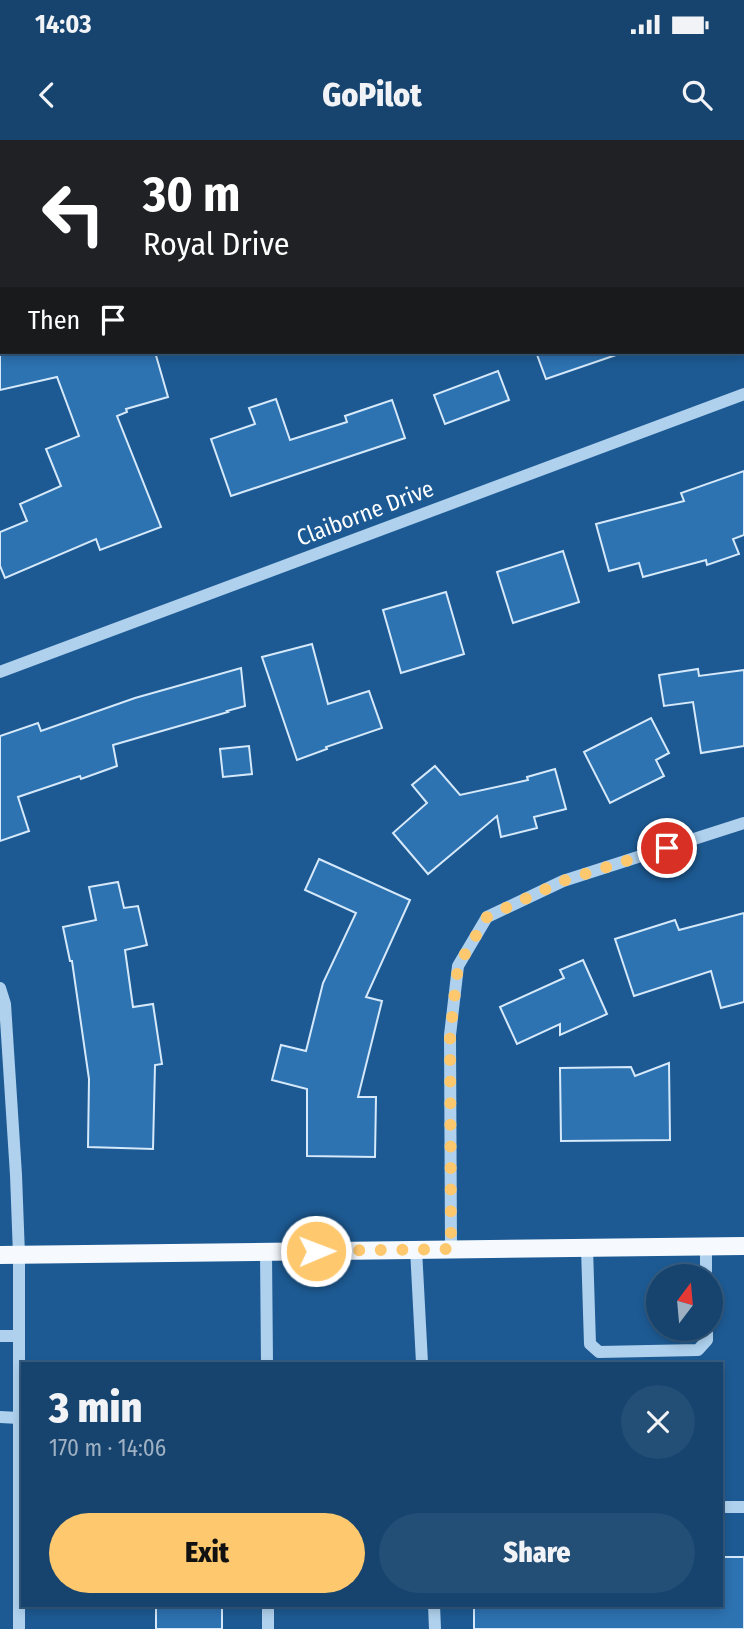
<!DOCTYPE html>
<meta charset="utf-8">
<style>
body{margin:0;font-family:"Fira Sans Condensed",sans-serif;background:#234e76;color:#f1f3f6;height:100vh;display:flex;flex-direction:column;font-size:26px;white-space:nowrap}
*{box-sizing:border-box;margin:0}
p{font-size:23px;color:#9eb0c2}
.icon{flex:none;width:38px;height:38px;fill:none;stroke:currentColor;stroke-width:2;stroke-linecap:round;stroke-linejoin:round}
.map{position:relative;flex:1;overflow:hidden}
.side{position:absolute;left:21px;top:1222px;width:702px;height:245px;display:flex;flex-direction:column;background:#16446e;border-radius:0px;box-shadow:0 4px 10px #0003,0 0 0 2px #355c81}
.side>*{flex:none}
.banner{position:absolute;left:0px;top:0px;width:746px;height:214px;box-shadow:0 4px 10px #0003,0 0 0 2px #355c81;background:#202124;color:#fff;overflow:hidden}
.needle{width:46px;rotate:16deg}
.fabs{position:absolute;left:646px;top:1124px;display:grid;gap:14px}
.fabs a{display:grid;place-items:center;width:77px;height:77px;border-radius:50%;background:#16446e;box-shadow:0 4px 10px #0003,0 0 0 2px #355c81;font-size:35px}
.pin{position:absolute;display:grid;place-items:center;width:60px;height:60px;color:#fff;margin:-30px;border:4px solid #fff;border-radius:50%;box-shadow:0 2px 7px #0007}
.me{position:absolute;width:77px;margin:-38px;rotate:89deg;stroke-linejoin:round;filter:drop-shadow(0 0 5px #0008)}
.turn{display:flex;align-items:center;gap:24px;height:147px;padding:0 28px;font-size:32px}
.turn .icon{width:91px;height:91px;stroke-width:2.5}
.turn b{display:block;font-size:49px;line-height:60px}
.then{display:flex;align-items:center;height:66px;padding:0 28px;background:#0003;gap:14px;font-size:26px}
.round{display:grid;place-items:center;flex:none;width:74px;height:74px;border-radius:37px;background:#234e76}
.overview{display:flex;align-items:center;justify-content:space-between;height:119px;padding:0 28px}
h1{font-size:42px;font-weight:800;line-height:52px}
.primary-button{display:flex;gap:14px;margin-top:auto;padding:14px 28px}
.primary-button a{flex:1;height:80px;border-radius:42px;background:#fec86e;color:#111;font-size:28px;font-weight:800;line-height:80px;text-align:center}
.primary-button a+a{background:#234e76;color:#f1f3f6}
.status{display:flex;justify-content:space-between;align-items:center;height:49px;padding:0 35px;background:#16446e;direction:ltr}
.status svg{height:19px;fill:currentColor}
header{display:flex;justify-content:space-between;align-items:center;height:91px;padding:0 28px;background:#16446e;font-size:32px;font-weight:800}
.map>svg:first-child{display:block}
</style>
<div class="status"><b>14:03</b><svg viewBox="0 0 49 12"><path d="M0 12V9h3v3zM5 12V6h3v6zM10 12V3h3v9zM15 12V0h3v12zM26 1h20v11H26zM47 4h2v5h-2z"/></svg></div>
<header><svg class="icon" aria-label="back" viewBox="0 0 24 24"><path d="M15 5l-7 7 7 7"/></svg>GoPilot<svg class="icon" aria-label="search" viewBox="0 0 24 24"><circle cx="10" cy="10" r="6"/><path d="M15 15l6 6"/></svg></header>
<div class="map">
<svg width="744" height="1489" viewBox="0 0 744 1489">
<rect width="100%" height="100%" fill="#1d5a93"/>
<g fill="#2d72b1" stroke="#d5e9fa" stroke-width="2">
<path d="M0,212h155l13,45 -42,12 1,3 -10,4 44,111 -61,23 -4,-11 -91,39 -5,-12v-34l27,-11 -7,-17 41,-18 -15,-37 33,-13 -22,-59 -57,13z"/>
<path d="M536,212h80v3l-70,24z"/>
<path d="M498,231l11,29 -64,24 -11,-29z"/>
<path d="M276,259l14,41 57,-18 -2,-6 47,-16 13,38 -174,58 -20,-57 44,-15 -6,-16z"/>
<path d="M744,331v64l-11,4 6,15 -32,11 -1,-5 -63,17 -4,-14 -30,8 -13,-47 88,-23 -3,-8z"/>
<path d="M563,411l16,51 -66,21 -16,-51z"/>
<path d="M446,452l18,62 -63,19 -18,-63z"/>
<path d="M312,504l16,60 41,-13 13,37 -56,19 1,2 -30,11 -35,-103z"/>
<path d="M241,528l4,38 -18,5 1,1 -115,33 4,21 -36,13 -1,-3 -62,21 11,34 -29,10v-105l38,-13 3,8 94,-33z"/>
<path d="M698,529l1,7 45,-6v76l-43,7 -8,-51 -29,4 -5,-31z"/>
<path d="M651,578l18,35 -13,7 8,16 -54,27 -26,-51z"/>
<path d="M249,606l3,28 -29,3 -3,-28z"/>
<path d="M435,626l25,29 68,-15 -1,-3 28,-8 11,40 -32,8 3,11 -36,9 -4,-21 -69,58 -35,-41 34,-30 -15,-18z"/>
<path d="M319,719l91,41 -44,97 16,4 -24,96h18l-1,60 -68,-1v-67l-35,-9 9,-35 25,6 17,-68 33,-70 -51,-23z"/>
<path d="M118,742l6,26 14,-2 9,39 -22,5 8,57 20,-3 9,60 -7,1 -2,84 -65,-2 1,-68 -17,-118h-2l-7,-34 33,-7 -7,-33z"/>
<path d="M744,773v89l-23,6 -10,-37 -77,25 -19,-57 60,-19 4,10z"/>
<path d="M583,820l24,54 -47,21v-11l-43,20 -17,-37 64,-29 -4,-8z"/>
<path d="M669,923l1,77 -109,1 -1,-73 71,-1 4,9z"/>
<path d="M721,1417h23v72h-270v-24h247z"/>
<rect x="156" y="1465" width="66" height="24"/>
</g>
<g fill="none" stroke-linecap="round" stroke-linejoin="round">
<g stroke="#afd1ee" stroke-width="12">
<path d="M262,0l1,2"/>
<path d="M337,2l5,-2"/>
<path d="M0,124l2,-1"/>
<path d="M0,532l744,-278"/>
<path d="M0,848l5,16 11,171 3,80v374"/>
<path d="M706,1106v30"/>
<path d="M587,1108l3,96 9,8 99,-2 9,-10v-12"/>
<path d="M416,1109l6,114"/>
<path d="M451,1109l-1,-214 8,-69 29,-49 76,-36 181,-58"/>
<path d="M266,1112l1,111"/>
<path d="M0,1196h19"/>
<path d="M0,1277l19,1"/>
<path d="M726,1367h18"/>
<path d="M268,1465v24"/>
<path d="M434,1465l1,24"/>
</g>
<path stroke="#f6faff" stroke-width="18" d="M0,1115l744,-9"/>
</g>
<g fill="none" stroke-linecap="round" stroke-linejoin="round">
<path stroke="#fec86e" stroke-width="12" stroke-dasharray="0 21.6" d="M316,1111l135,-2 -1,-214 8,-69 29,-49 76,-36 104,-33"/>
</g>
<g text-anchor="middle" stroke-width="7" stroke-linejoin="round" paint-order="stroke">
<g font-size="23" fill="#fff" stroke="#1d5a93">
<text transform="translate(365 373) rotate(-21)" y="8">Claiborne Drive</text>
</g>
</g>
</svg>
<div class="fabs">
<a><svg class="needle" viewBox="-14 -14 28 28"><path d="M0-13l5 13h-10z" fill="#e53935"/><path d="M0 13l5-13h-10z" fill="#9eb0c2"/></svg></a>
</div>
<div class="pin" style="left:667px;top:708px;background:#d93025"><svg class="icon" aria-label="arrive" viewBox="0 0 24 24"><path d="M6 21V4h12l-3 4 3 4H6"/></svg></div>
<svg class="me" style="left:316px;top:1111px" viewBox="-20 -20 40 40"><circle r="17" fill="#fec86e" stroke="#fff" stroke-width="3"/><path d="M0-11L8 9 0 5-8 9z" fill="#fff"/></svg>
<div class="banner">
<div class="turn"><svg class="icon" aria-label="left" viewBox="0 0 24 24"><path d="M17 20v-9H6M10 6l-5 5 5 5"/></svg><div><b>30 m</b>Royal Drive</div></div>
<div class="then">Then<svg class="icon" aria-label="arrive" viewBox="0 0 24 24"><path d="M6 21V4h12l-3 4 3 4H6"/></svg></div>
</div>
<section class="side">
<div class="overview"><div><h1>3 min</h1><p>170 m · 14:06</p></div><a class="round"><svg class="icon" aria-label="close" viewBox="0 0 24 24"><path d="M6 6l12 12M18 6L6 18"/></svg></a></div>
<div class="primary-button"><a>Exit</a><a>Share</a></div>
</section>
</div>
